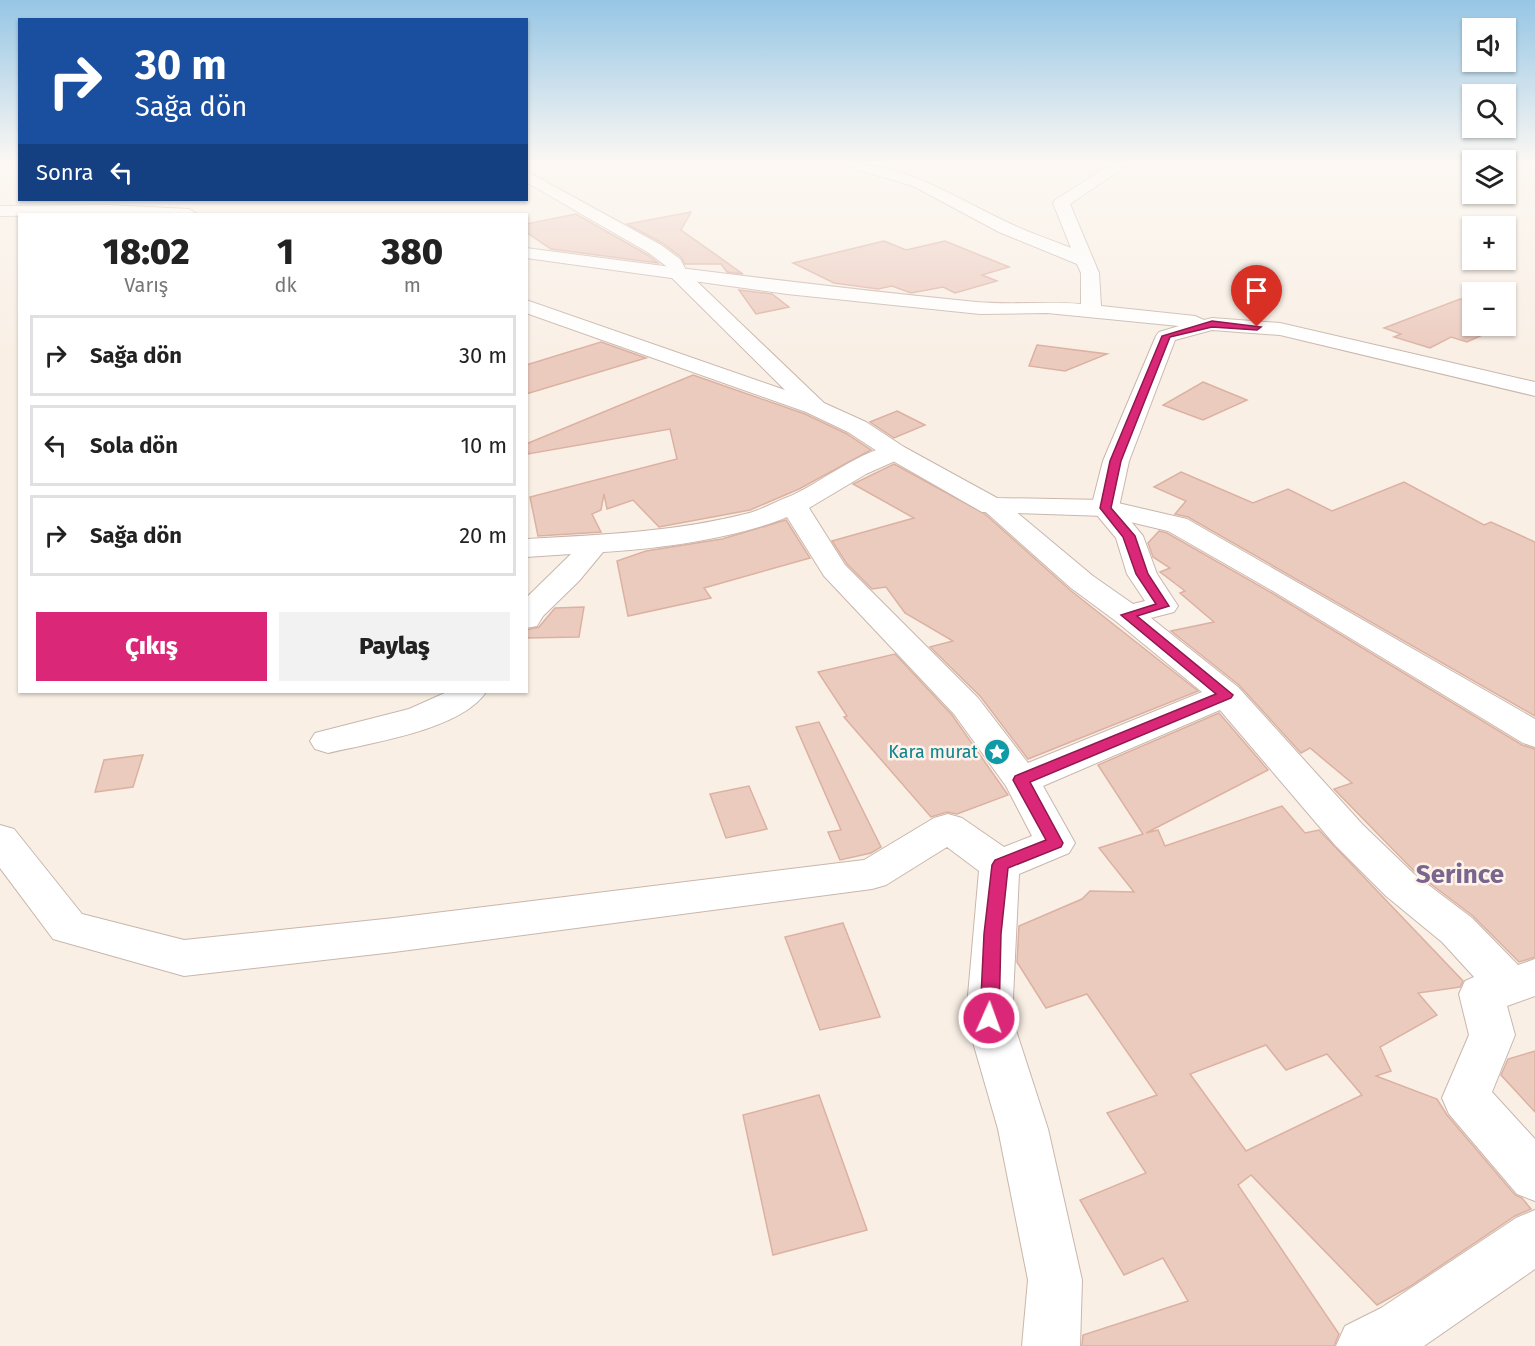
<!DOCTYPE html>
<html lang="tr">
<meta charset="utf-8">
<style>
body{margin:0;font-family:"Fira Sans",sans-serif;background:#f2f2f2;color:#222;height:100vh;display:flex;flex-direction:column;font-size:22px;white-space:nowrap}
*{box-sizing:border-box;margin:0}
p{font-size:20px;color:#767676}
.icon{flex:none;width:33px;height:33px;fill:none;stroke:currentColor;stroke-width:2;stroke-linecap:round;stroke-linejoin:round}
.map{position:relative;flex:1;overflow:hidden}
.details{position:absolute;left:18px;top:213px;width:510px;height:480px;display:flex;flex-direction:column;background:#fff;border-radius:0px;box-shadow:0 2px 4px #0004}
.details>*{flex:none}
.guide{position:absolute;left:18px;top:18px;width:510px;height:183px;border-radius:0px;box-shadow:0 2px 4px #0004;background:#1a4fa0;color:#fff;overflow:hidden}
.fabs{position:absolute;left:1462px;top:18px;display:grid;gap:12px}
.fabs a{display:grid;place-items:center;width:54px;height:54px;border-radius:0px;background:#fff;box-shadow:0 2px 4px #0004;font-size:30px}
.pin{position:absolute;display:grid;place-items:center;width:51px;height:51px;color:#fff;margin:-62px -26px;border-radius:50% 50% 50% 0;rotate:-45deg;box-shadow:0 0 6px #0007}
.pin .icon{rotate:45deg}
.me{position:absolute;width:66px;margin:-33px;rotate:2deg;stroke-linejoin:round;filter:drop-shadow(0 0 4px #0008)}
.turn{display:flex;align-items:center;gap:21px;height:126px;padding:0 18px;font-size:27px}
.turn .icon{width:78px;height:78px;stroke-width:2.5}
.turn b{display:block;font-size:42px;line-height:51px}
.then{display:flex;align-items:center;height:57px;padding:0 18px;background:#0003;gap:12px;font-size:22px}
.eta{display:flex;justify-content:space-evenly;align-items:center;height:102px;text-align:center}
.eta b{font-size:36px;font-weight:800;line-height:42px}
.cta{display:flex;gap:12px;margin-top:auto;padding:12px 18px}
.cta a{flex:1;height:69px;border-radius:0px;background:#db2777;color:#fff;font-size:24px;font-weight:800;line-height:69px;text-align:center}
.cta a+a{background:#f2f2f2;color:#222}
ul{padding:0;list-style:none}
li{display:flex;align-items:center;gap:18px;height:81px;margin:0 12px 9px;padding:0 6px;border:3px solid #e0e0e0;border-radius:0px}
li div{flex:1}
li b{display:block;font-size:22px}
li em{font-style:normal}
.map>svg:first-child{display:block}
</style>
<div class="map">
<svg width="1535" height="1346" viewBox="0 0 1535 1346">
<rect width="100%" height="100%" fill="#f9efe5"/>
<g fill="#eccbbf" stroke="#dcb1a1" stroke-width="1.5" fill-rule="evenodd">
<path d="M691,212l-10,18 62,44 -16,-2 -6,-8h-36l-4,-7 -19,-14 -35,-19z"/>
<path d="M576,214l72,41 10,8 -107,-14 -25,-17v-8z"/>
<path d="M884,241l22,9 39,-9 64,26 -27,8 15,6 -42,12 -12,-6 -32,6 -19,-7 -14,3 -44,-6 -41,-20z"/>
<path d="M739,290l33,4 17,13 -33,7z"/>
<path d="M1460,299l13,4v23h29l-35,16 -16,-5 -21,11 -36,-11 7,-3 -17,-6z"/>
<path d="M601,342l45,16 -120,36v-29z"/>
<path d="M1037,345l70,9 -42,17 -36,-5z"/>
<path d="M693,375l112,39 42,20 24,16 -72,39 -49,21 -91,17 -26,-27 -26,9 -3,-15 -3,16 -9,4 9,18 -63,4 -8,-39 147,-38 -7,-30 -142,25 -2,-10z"/>
<path d="M1203,382l44,18 -44,20 -40,-15z"/>
<path d="M897,411l28,14 -31,13 -24,-16z"/>
<path d="M894,464l91,50 85,76 128,101 -170,68 -48,-63 -50,-49 23,-6 -48,-28 -19,-26 -14,2 -25,-25 -15,-23 82,-23 -61,-34z"/>
<path d="M1181,472l72,31 35,-14 44,22 72,-29 80,43 7,-3 44,20v174l-347,-199 -13,-3 11,-13 -32,-14z"/>
<path d="M786,520l24,38 -106,30 7,10 -83,18 -11,-55 29,-10 76,-12z"/>
<path d="M1159,531l8,2 105,60 250,152 13,4v208l-16,5 -46,-46 -58,-44 -81,-83 18,-6 -42,-35 -9,5 -62,-68 -68,-54 43,-9 -34,-29 5,-2 -25,-19 10,-4 -17,-11 -5,-14z"/>
<path d="M584,607l-5,30 -53,1v-8l13,-3 16,-19z"/>
<path d="M895,654l57,61 56,80 -51,19 -10,-2 -16,5 -87,-100 3,-1 -29,-44z"/>
<path d="M1219,713l49,57 -122,63 12,-3 7,16 117,-40 23,27 14,-3 144,151 -3,6 -42,6 19,22 -57,32 11,24 -15,5 61,23 10,16 68,80 7,3 9,11 -16,7 -106,71 -32,18 -126,-130 -13,10 101,149 -5,12h-252l1,-11 105,-34 -25,-43 -39,17 -44,-75 66,-27 -39,-60 50,-18 -70,-101 -41,14 -29,-46 2,-36 63,-27 8,-8 44,1 -35,-44 44,-14 -45,-69zM1266,1045l20,25 41,-16 35,41 -116,56 -56,-77z"/>
<path d="M819,722l62,125 -10,6 -31,7 -12,-28 13,-2 -45,-103z"/>
<path d="M143,755l-10,32 -38,5 9,-32z"/>
<path d="M749,786l18,43 -41,9 -16,-44z"/>
<path d="M843,923l37,94 -60,13 -35,-93z"/>
<path d="M1535,1051v61l-34,-37 7,-16z"/>
<path d="M819,1095l48,135 -94,25 -30,-140z"/>
</g>
<g fill="none" stroke-linecap="round" stroke-linejoin="round">
<g stroke="#c9b6ac" stroke-width="2">
<g id="minor">
<path d="M847,164c61,0 110,35 164,60 19,9 40,16 60,24l-18,-45 2,-3 57,-36h17l-59,40 29,69 2,33 94,10 9,4 8,-2 68,5 255,59v14l-255,-61 -68,-5 -37,10 -46,121 -10,46 24,29 14,38 21,32 -4,6 -23,6 87,69 125,138 51,49 58,44 46,47 17,-6v37l-28,10 8,29 -23,57 43,47v62l-18,-7 -68,-80 -7,-16 27,-63 -10,-41 6,-13 9,-4 -32,-35 -56,-46 -51,-51 -115,-135 -177,76 32,57 -6,10 -50,21 -7,144 36,111 34,151 -2,66h-58l6,-66 -30,-151 -32,-111 13,-147 -32,-24 -61,38 -14,4 -478,63 -210,24 -131,-37 -53,-71v-43l14,4 68,85 102,26 210,-22 470,-58 70,-42 14,-4 14,4 42,29 28,-11 -26,-50 -52,-72 -130,-138 -37,-59c-49,21 -130,32 -184,35l-24,29 -36,35 -6,10 -11,2v-30l45,-44 -45,3v-18c74,-4 148,-7 219,-25 15,-3 29,-12 43,-17 30,-11 85,-58 116,-50l4,5 -4,5 -38,17 -57,34 36,57 133,133 50,65 174,-71 -85,-70 -46,-34 -92,-82 3,-6 10,-2 10,2 91,76 40,28 12,-3 -18,-27 -11,-36 -25,-30 12,-47 53,-125 3,-4 20,-6 -132,-13 -67,1 -193,-20 -261,-36v-10c150,20 300,39 450,54 35,3 70,-1 105,2v-31l-4,-9 -78,-32 -86,-46 -64,-19z"/>
<path d="M447,692h39c-25,38 -116,51 -158,61l-13,-4 -5,-8 5,-8 94,-24z"/>
<path d="M1535,1210v59l-111,77h-88l9,-20 36,-18 135,-90z"/>
</g>
</g>
<g stroke="#c9b6ac" stroke-width="2">
<g id="tertiary">
<path d="M526,171l135,74 19,14 7,13 137,131 42,19 38,25 93,51 108,2 82,19 348,200v28l-12,-4 -250,-152 -105,-60 -63,-15 -123,-4 -96,-55 -38,-25 -42,-20 -280,-99v-13l259,90 -113,-112 -6,-12 -17,-13 -123,-71z"/>
<path d="M108,205l81,4 8,5 -197,2v-10z"/>
</g>
</g>
<use href="#minor" fill="#fff" fill-rule="evenodd"/>
<use href="#tertiary" fill="#fff" fill-rule="evenodd"/>
</g>
<linearGradient id="sky" x2="0" y2="1"><stop stop-color="#96c6e5"/><stop offset="0.46" stop-color="#fcf8f3"/><stop offset="1" stop-color="#fcf8f3" stop-opacity="0"/></linearGradient>
<rect width="1535" height="353" fill="url(#sky)"/>
<path fill="#db2777" stroke="#8e194d" stroke-width="1.5" d="M1212,321l49,6 -4,3 -45,-3 -42,10 -49,124 -10,47 24,28 13,38 21,32 -32,10 96,79 -2,3 -201,84 33,61 -2,4 -53,21 -7,66 -2,84 -3,6 -7,2 -6,-2 -3,-6 4,-84 8,-69 3,-5 51,-20 -33,-60 2,-4 201,-82 -95,-79 35,-11 -20,-30 -13,-37 -23,-29 10,-47 52,-125z"/>
<defs>
<g id="sight-disc" transform="scale(1.35)"><circle r="9.5" fill="#0f9aa8" stroke="#fdf3ea"/><path d="M0-6L1.8-2.2L6-1.7L2.9 1.2L3.7 5.4L0 3.3L-3.7 5.4L-2.9 1.2L-6-1.7L-1.8-2.2Z" fill="#fff"/></g>
</defs>
<g fill-rule="evenodd">
<use href="#sight-disc" x="997" y="752"/>
</g>
<g text-anchor="middle" stroke-width="5" stroke-linejoin="round" paint-order="stroke">
<g font-size="18" fill="#0d838f" stroke="#fdf3ea" text-anchor="end">
<text x="978" y="758">Kara murat</text>
</g>
<g font-size="26" font-weight="bold" fill="#7a658c" stroke="#fdf3ea">
<text x="1460" y="883">Serince</text>
</g>
</g>
</svg>
<div class="fabs">
<a><svg class="icon" aria-label="sound" viewBox="0 0 24 24"><path d="M4 9h4l5-4v14l-5-4H4zM17 9q2 3 0 6"/></svg></a>
<a><svg class="icon" aria-label="search" viewBox="0 0 24 24"><circle cx="10" cy="10" r="6"/><path d="M15 15l6 6"/></svg></a>
<a><svg class="icon" aria-label="layers" viewBox="0 0 24 24"><path d="M12 4l9 5-9 5-9-5zM3 14l9 5 9-5"/></svg></a>
<a>+</a>
<a>−</a>
</div>
<div class="pin" style="left:1257px;top:327px;background:#d93025"><svg class="icon" aria-label="arrive" viewBox="0 0 24 24"><path d="M6 21V4h12l-3 4 3 4H6"/></svg></div>
<svg class="me" style="left:989px;top:1018px" viewBox="-20 -20 40 40"><circle r="17" fill="#db2777" stroke="#fff" stroke-width="3"/><path d="M0-11L8 9 0 5-8 9z" fill="#fff"/></svg>
<div class="guide">
<div class="turn"><svg class="icon" aria-label="right" viewBox="0 0 24 24"><path d="M7 20v-9h11M14 6l5 5-5 5"/></svg><div><b>30 m</b>Sağa dön</div></div>
<div class="then">Sonra<svg class="icon" aria-label="left" viewBox="0 0 24 24"><path d="M17 20v-9H6M10 6l-5 5 5 5"/></svg></div>
</div>
<section class="details">
<div class="eta">
<div><b>18:02</b><p>Varış</p></div>
<div><b>1</b><p>dk</p></div>
<div><b>380</b><p>m</p></div>
</div>
<ul>
<li><svg class="icon" aria-label="right" viewBox="0 0 24 24"><path d="M7 20v-9h11M14 6l5 5-5 5"/></svg><div><b>Sağa dön</b></div><em>30 m</em></li>
<li><svg class="icon" aria-label="left" viewBox="0 0 24 24"><path d="M17 20v-9H6M10 6l-5 5 5 5"/></svg><div><b>Sola dön</b></div><em>10 m</em></li>
<li><svg class="icon" aria-label="right" viewBox="0 0 24 24"><path d="M7 20v-9h11M14 6l5 5-5 5"/></svg><div><b>Sağa dön</b></div><em>20 m</em></li>
</ul>
<div class="cta"><a>Çıkış</a><a>Paylaş</a></div>
</section>
</div>
